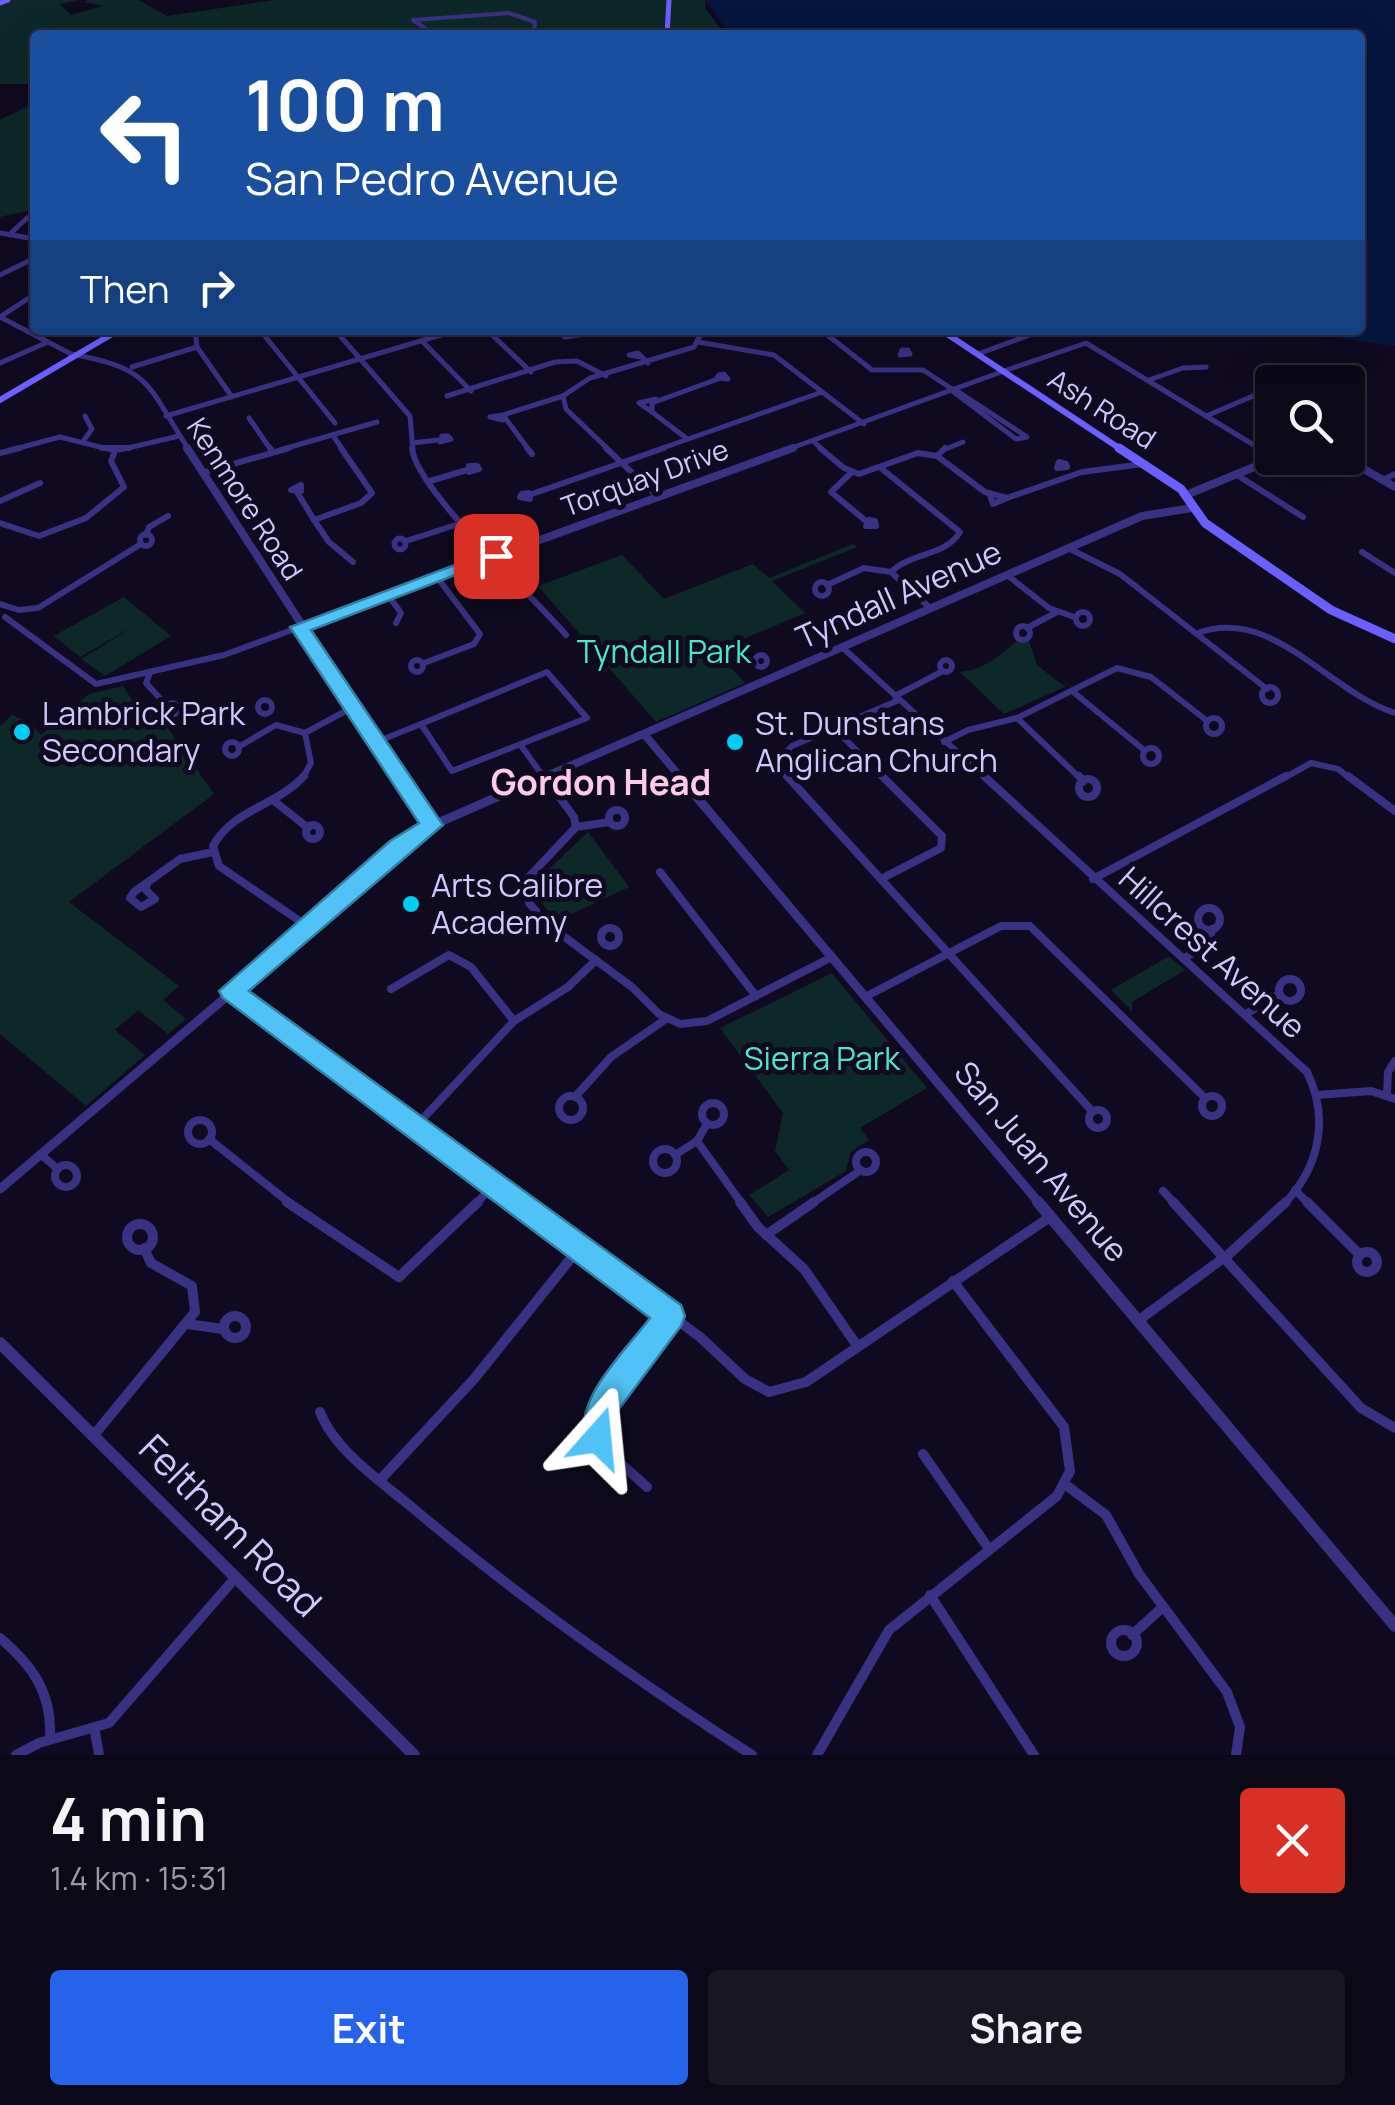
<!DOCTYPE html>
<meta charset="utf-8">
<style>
body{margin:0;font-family:Manrope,sans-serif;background:#191624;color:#f1f3f6;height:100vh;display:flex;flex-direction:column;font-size:38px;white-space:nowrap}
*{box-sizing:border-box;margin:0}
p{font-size:32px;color:#9a9aa1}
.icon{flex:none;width:55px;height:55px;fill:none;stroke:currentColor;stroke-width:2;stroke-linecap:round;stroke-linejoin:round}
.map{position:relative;height:1755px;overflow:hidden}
.sheet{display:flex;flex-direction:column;background:#0b0817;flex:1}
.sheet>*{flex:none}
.top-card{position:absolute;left:30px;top:30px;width:1335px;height:305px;border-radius:10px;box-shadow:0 10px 40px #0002,0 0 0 2px #2b2936;background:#1a4fa0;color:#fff;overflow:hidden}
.fabs{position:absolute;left:1255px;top:365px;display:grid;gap:20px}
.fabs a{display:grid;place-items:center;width:110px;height:110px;border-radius:10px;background:#0b0817;box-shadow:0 10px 40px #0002,0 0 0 2px #2b2936;font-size:50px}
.pin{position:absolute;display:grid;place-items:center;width:85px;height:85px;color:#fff;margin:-42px;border-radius:20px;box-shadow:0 5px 15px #0006}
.me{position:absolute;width:110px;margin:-55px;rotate:18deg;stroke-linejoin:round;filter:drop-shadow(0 0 8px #0008)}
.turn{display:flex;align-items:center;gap:35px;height:210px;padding:0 50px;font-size:45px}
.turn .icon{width:130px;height:130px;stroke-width:2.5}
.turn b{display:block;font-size:70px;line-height:85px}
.then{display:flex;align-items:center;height:95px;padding:0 50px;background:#0003;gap:20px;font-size:38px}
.round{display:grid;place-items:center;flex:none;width:105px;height:105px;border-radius:10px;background:#191624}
.headline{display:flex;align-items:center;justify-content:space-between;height:170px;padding:0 50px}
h1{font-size:60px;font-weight:700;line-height:75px}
.cta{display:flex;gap:20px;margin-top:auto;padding:20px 50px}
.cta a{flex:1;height:115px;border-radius:10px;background:#2563eb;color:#fff;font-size:40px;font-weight:700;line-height:115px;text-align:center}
.cta a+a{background:#191624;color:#f1f3f6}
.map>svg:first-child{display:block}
</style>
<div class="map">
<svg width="1395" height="1755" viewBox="0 0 1395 1755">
<rect width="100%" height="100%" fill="#0f0a1f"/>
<g fill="#0d2829">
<path d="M12,0h67l-19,4 11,11 32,-9 -19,-4 4,-2h50l29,16 108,-16h430v8l20,27h-690v49h-35v-80z"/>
<path d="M35,103v106l-35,8v-97z"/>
<path d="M853,544l4,3 -85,34 33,32 -90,38 30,32 -89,39 -118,-136 84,-31 42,44 89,-35 16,14z"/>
<path d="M124,597l47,39 -66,40 -24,-17 55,-34 -56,32 -26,-21z"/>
<path d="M1018,640l11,1 8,24 28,22 -61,27 -44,-42c23,-2 38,-15 58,-32z"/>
<path d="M123,686l18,28 14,-4 59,84 -145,108 110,84 -16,14 23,19 -18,15 -30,-24 -23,20 30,25 -59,51 -86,-72v-308l12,-11 18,8 11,12 48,-41z"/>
<path d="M588,832l41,55 -72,34 -24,-29 1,-9z"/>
<path d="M1169,956l16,14 -53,32v9l-21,-21z"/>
<path d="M832,973l95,115 -67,40 9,12 -18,12 -5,19 -78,46 -19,-22 40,-25 -14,-19 8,-38 -63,-85z"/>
</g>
<path fill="#05163d" d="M706,0h689v346l-110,-16h75v-295h-630z"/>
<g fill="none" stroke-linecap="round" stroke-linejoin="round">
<path stroke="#393181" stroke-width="4" d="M421,35l5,-6 -13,-9 96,-7 26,9 -1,13"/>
<g stroke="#393181" stroke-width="5">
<path d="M0,233l35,6"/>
<path d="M11,233l16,-15"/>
<path d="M0,275l35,-17"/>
<path d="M0,317l71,37"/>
<path d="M195,330l2,17 35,50"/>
<path d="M260,330l75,93"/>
<path d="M335,330l75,86 3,34"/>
<path d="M487,330l44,42"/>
<path d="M557,330l8,7 45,-7"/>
<path d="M821,330l51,40h51l29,19"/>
<path d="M855,330h9"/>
<path d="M780,334l14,-4"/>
<path d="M829,336l17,-6"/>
<path d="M422,341l49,50"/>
<path d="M698,342l76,13 90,69"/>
<path d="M902,350h6l2,4 -10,1z"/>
<path d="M978,354l65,-24"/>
<path d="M641,357l-12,-2 9,-2 10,10"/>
<path d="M0,363l48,-21"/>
<path d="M132,367l65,-20"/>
<path d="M1004,371l82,-28 176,107"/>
<path d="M724,374l4,5 -11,-1 2,-3z"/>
<path d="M1149,380l34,-12 23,-1"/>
<path d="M951,390l65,49 11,-2 -73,-48"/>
<path d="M447,396l108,-34 22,-1 29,15"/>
<path d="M652,412l-13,-9 17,-4"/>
<path d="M503,415l-13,2 13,3"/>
<path d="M1206,416l66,-28"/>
<path d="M249,418l22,32"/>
<path d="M442,436h6l3,3 -11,3z"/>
<path d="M334,437l9,13"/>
<path d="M686,438l-34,-26v-9l66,-24"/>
<path d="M84,440l8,-11 -7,-13"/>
<path d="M814,442l9,8"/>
<path d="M412,443l26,-3"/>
<path d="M11,450l49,-13 52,13"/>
<path d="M119,450l60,-14"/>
<path d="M280,450l97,-28"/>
<path d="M529,450l-26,-35 60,-19"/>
<path d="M609,450l-43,-41 -3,-13 27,-18 104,-31 9,-17"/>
<path d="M657,450l165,-58"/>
<path d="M943,450l20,-8"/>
</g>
<g stroke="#393181" stroke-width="6">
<path d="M102,448h27"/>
<path d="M270,448l2,3"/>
<path d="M341,448l31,45 -11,10 -47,17 15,22 24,20"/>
<path d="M412,448c3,41 123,150 154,187"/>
<path d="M527,448l5,6"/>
<path d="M606,448l52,49"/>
<path d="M820,448l24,20 15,6 59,-21 19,3 48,36 22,6 75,-26 61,-8"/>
<path d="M1258,448l14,8"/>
<path d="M0,453l20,-5"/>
<path d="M937,456l8,-8"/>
<path d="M1059,462l7,2 1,3 -10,1z"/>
<path d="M469,466h8l2,3 -10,3z"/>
<path d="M882,469l78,63c-15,25 -49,20 -69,40l39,36"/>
<path d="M852,472l-21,20 35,29"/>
<path d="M202,473l87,-25"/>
<path d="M1237,475l66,42"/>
<path d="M1383,480l12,-6"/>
<path d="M430,481l37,-11"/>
<path d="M301,485v6l-10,-1z"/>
<path d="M297,492l17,28"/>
<path d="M529,493l1,6 -10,-2 2,-3z"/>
<path d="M532,494l132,-46"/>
<path d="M990,495l3,9 14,-6"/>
<path d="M0,501l40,-18"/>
<path d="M869,520l6,1 1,5h-10z"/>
<path d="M0,523l39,13 47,-18 38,-31 -13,-26 4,-10"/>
<circle cx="146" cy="540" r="6"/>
<path d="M146,535l3,-8 19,-11"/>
<circle cx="400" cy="544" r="5.5"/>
<path d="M406,541l56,-18"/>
<path d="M1068,548l52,26 147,115"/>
<path d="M1362,552l33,21"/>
<path d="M1007,575l42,33 25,9"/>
<circle cx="822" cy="589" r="7"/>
<path d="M827,585l37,-17 27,4"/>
<path d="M388,595l13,18 -5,10"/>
<path d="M0,604l19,6 19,-2 103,-64"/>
<circle cx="1083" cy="619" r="7"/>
<path d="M5,617l91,67 128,-29 76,-28"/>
<circle cx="1023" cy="633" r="7"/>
<path d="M1027,628l30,-16"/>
<path d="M1198,633c75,-27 129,58 197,80"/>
<path d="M842,647l145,132"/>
<circle cx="761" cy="661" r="6"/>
<circle cx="946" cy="666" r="6"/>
<circle cx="417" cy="666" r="6"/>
<path d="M424,663l50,-19 6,-10 -43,-57"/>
<path d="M547,672l40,46 -135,53 -31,-47z"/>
<path d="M150,673l-4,10 21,23"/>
<circle cx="1270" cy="695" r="8"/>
<path d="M1072,691l72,59"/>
<path d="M895,696l48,-25"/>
<circle cx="265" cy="707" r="7"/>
<circle cx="172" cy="709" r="6"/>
<path d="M1017,718l64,61"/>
<circle cx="1214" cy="726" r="8"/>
<path d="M835,729l50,50"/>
<path d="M376,742l45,-18"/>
<path d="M944,742l24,-12 49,-12 100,-50 34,9 55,43"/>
<circle cx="232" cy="749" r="7"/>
<path d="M240,746l36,-21 29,8"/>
<path d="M522,747l23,32"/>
<circle cx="1151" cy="756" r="8"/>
<path d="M302,779l9,-16 -6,-30 48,-26"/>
<path d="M789,779l-8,-9v-13l11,-11 107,-46"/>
<path d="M1282,779l29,-16 27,6 13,10"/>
</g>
<g stroke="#393181" stroke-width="8">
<path d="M304,776c-27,30 -71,33 -91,70l6,20 88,60"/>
<path d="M544,776l30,41 2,10 -50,53 3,23 18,21 85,63 27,27 21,10 27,-3 125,-64"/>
<path d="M787,776l305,335"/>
<path d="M984,776l323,296c23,47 12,96 -23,132"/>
<path d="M1079,776l5,5"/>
<path d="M1348,776l47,35"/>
<circle cx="1088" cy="788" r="9"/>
<path d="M273,800l35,28"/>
<circle cx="617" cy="818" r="8"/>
<circle cx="313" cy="832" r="7"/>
<path d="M576,827l33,-5"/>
<path d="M660,872l96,124"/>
<path d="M881,879l60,-31 1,-12 -60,-60"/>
<path d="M1093,879l193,-103"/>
<path d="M147,883l-1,7 9,9 -14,8 -11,-9 4,-6 46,-33 33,-7"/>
<circle cx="1209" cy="919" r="11"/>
<circle cx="610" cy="937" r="9"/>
<path d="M1185,958l25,-17 2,-12"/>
<circle cx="1290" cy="990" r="11"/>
<path d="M391,989l58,-34 22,12 43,54"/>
<path d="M231,991l289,213"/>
<path d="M865,997l136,-71h29l175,172"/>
<path d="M1246,1014l33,-20"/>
<path d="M1317,1095l54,-4 24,8"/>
<path d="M1387,1095l1,-23 7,-11"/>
<circle cx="571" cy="1108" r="12"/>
<circle cx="1212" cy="1106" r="10"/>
<path d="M575,1097l36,-40 55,-38"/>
<circle cx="713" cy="1114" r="11"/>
<circle cx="1098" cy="1119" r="9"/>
<circle cx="200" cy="1132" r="12"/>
<path d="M416,1126l98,-105 54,-34 28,-27"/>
<path d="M209,1139l82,65"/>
<path d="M697,1141l45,63"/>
<circle cx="665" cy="1161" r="12"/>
<circle cx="866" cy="1162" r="10"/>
<path d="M40,1154l18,15"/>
<path d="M675,1155l22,-14 10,-17"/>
<circle cx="66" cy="1176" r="11"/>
<path d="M1295,1190l14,14"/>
<path d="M1163,1191l12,13"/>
<path d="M476,1204l18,-20"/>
<path d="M811,1204l50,-34"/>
</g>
<g stroke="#393181" stroke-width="10">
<path d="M287,1202l112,75 79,-75"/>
<path d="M517,1202l183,135 45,42 24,13 37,-10 244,-165"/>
<path d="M740,1202l18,25 46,42 54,78"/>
<path d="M1173,1202l188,206 34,20"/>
<path d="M1307,1202l51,51"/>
<circle cx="140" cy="1237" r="13"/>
<path d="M766,1235l48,-33"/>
<circle cx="1367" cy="1262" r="10"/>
<circle cx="235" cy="1327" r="11"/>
<path d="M1139,1320l90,-66 57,-52"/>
<path d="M187,1324l36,5"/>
<path d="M320,1412c15,39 63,71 94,97 108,91 220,170 338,246"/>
<path d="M94,1435l101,-123 -3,-26 -41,-23 -7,-15"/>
<path d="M923,1454l66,95"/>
<path d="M380,1480l94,-101 106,-132"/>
<path d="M1066,1485l40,30 33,59 88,118 13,35 -4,28"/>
<path d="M647,1487l-44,-39 -6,-28 74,-105"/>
<path d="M930,1595l104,160"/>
<circle cx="1124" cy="1643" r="13"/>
<path d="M1132,1635l31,-28"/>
<path d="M0,1638c33,28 52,55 50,99"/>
<path d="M95,1732l4,23"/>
<path d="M16,1755l23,-12 70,-20 127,-146"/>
<path d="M817,1755l72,-125 168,-134 13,-25 -6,-44 -111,-146"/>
</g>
<g stroke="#393181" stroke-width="5">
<path d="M0,317l35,-23"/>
<path d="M71,354c82,15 75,30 118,96"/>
<path d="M166,416l292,-86"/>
<path d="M786,450l218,-79"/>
</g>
<g stroke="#393181" stroke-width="8">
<path d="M187,448l215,331"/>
<path d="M1345,458l50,29"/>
<path d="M1186,495l90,-37"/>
<path d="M300,627l493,-179"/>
<path d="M644,734l38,45"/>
<path d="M540,779l602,-263 50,-8"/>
</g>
<g stroke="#393181" stroke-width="9">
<path d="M400,776l32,49"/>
<path d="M679,776l361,428"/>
<path d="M0,1189l424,-360 121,-53"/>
</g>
<g stroke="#393181" stroke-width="12">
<path d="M1038,1202l357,424"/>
<path d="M0,1343l414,412"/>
</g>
<g stroke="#6c5fff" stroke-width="5">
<path d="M0,3l8,-3"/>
<path d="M667,35l2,-35"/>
</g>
<g stroke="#6c5fff" stroke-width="6">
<path d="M941,330l181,120"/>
<path d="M0,400l119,-70"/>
</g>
<path stroke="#6c5fff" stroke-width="9" d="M1119,448l62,41 24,34 126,87 64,29"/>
</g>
<path fill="#4fc3f7" stroke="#337fa1" stroke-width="2.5" d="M489,552l16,4 -194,74 132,195 -194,166 432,314 4,11 -4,10 -65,87 -7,36 -11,5 -11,-5c-19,-46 37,-96 63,-131l-427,-320 -4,-7 171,-150 29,-18 -129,-196z"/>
<g fill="#00cdf3" stroke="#0f0a1f" stroke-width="4">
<circle cx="22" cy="732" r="10"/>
<circle cx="735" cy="742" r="10"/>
<circle cx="411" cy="904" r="10"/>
</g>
<g text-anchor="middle" stroke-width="10" stroke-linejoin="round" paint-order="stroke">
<g font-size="28" fill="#d1c8ff" stroke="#0f0a1f">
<text transform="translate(1102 409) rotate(33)" y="10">Ash Road</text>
<text transform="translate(645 478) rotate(-20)" y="10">Torquay Drive</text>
<text transform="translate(245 499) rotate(57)" y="10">Kenmore Road</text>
</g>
<g font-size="32" fill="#d1c8ff" stroke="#0f0a1f">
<text transform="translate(899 595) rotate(-24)" y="11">Tyndall Avenue</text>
<text transform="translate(1212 953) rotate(42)" y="11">Hillcrest Avenue</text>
<text transform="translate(1041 1162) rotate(50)" y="11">San Juan Avenue</text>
</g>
<g font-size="32" fill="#4be7c9" stroke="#0f0a1f">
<text x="664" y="663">Tyndall Park</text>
<text x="822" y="1070">Sierra Park</text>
</g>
<g font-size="32" fill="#d1c8ff" stroke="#0f0a1f" text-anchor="start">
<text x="42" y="725">Lambrick Park<tspan x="42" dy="37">Secondary</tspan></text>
<text x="755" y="735">St. Dunstans<tspan x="755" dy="37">Anglican Church</tspan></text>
<text x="431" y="897">Arts Calibre<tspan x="431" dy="37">Academy</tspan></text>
</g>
<g font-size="35" font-weight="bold" fill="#ffcae9" stroke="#0f0a1f">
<text x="601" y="795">Gordon Head</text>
</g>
<g font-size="38" fill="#d1c8ff" stroke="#0f0a1f">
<text transform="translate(230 1526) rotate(45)" y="13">Feltham Road</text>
</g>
</g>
</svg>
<div class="fabs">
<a><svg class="icon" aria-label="search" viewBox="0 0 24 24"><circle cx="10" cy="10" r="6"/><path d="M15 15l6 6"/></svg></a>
</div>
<div class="pin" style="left:496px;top:556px;background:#d93025"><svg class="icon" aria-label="arrive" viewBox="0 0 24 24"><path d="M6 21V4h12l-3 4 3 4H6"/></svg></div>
<svg class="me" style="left:598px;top:1438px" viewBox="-20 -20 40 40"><path d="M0-17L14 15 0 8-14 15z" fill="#4fc3f7" stroke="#fff" stroke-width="4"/></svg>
<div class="top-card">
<div class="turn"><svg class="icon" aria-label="left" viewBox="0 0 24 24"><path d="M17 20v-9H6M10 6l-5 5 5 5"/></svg><div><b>100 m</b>San Pedro Avenue</div></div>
<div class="then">Then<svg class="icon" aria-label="right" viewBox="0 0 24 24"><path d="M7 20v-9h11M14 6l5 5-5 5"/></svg></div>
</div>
</div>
<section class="sheet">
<div class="headline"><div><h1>4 min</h1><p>1.4 km · 15:31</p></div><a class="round" style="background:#d93025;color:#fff"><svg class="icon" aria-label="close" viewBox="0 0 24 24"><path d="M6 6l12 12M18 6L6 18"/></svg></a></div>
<div class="cta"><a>Exit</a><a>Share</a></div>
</section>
